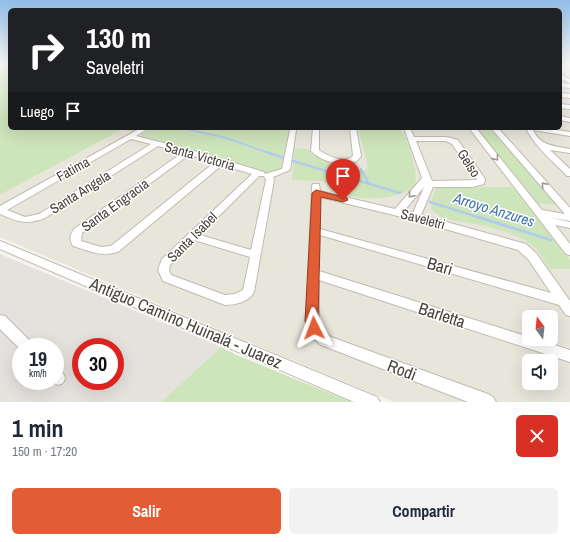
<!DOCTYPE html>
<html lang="es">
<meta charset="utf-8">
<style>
body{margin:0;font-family:"Archivo Narrow",sans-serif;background:#f2f2f3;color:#1f2937;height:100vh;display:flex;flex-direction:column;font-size:15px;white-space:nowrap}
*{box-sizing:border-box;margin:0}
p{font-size:13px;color:#747a83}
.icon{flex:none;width:22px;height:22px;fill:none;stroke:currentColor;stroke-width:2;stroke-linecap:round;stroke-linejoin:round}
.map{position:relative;height:402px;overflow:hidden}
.drawer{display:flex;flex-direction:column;background:#fff;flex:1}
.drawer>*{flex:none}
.top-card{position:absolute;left:8px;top:8px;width:554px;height:122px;border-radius:6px;box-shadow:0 4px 16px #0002;background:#202124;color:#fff;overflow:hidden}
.needle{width:26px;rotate:345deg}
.buttons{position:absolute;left:522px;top:310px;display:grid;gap:8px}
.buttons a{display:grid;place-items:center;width:36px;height:36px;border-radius:6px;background:#fff;box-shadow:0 4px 16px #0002;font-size:20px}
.speed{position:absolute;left:12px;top:338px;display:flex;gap:8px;font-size:20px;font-weight:700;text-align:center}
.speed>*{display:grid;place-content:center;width:52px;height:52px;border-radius:50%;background:#fff;box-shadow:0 4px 16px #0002;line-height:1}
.speed small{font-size:10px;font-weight:400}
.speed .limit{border:6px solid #d22;background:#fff;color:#111}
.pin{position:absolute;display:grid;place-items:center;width:34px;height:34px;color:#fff;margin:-41px -17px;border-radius:50% 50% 50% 0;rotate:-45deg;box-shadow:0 0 4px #0007}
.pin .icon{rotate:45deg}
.me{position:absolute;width:44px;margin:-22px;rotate:357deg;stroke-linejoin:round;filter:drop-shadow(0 0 3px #0008)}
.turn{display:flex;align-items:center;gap:14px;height:84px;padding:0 12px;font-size:18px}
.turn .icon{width:52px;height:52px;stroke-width:2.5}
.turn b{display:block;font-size:28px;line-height:34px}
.then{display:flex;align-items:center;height:38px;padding:0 12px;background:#0003;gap:8px;font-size:15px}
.round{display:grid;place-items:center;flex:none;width:42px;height:42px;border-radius:6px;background:#f2f2f3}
.headline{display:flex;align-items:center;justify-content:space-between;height:68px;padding:0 12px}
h1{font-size:24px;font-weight:700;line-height:30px}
.primary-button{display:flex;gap:8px;margin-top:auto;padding:8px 12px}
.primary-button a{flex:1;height:46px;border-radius:6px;background:#e25d36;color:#fff;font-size:16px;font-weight:700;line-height:46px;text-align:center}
.primary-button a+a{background:#f2f2f3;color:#1f2937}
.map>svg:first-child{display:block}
</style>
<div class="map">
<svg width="570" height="402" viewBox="0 0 570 402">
<rect width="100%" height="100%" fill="#f5f3ed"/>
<path fill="#e8e5db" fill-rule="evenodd" d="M560,64h10v338h-176l-117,-48 -277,-117v-42l125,-67h435zM529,317h22v22h-22zM529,361h22v22h-22z"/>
<path fill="#e5e2de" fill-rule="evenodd" d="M0,254l221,93 -60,55h-161zM21,347h34v34h-34zM81,347h34v34h-34z"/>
<g fill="#cee4bb">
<path d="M0,64h10v64h129l-6,4 -10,-3 -123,66z"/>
<path d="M151,128h140l-7,40 -16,6 -73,-24 -55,-14z"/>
<path d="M358,128h41c3,4 6,9 8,13 4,8 11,35 8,43 -2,4 -8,7 -12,9 -24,9 -50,5 -73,-2l-4,-8 -6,-2 -28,-1 3,-32 14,1 1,4 4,3 45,14h7l2,-3z"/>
<path d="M485,129l6,1 3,3 62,70 -2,2 -16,-2 -61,-73z"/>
<path d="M496,187h17l57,73v9h-20c-6,-9 -12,-20 -21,-26 -14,-10 -36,-15 -53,-19 -15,-3 -34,-2 -45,-15l1,-11 4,-10z"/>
<path d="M221,347l13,7 117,48h-190z"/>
</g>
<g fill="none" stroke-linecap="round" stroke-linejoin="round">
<path stroke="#b1cee9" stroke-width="2" d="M182,128l44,10 46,16"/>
<g stroke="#b1cee9" stroke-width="2.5">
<path d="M269,153l18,6"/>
<path d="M293,161l107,32"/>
<path d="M361,169l8,15"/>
<path d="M430,202l51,16"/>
</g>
<path stroke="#b1cee9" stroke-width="3" d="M478,217l73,23"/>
<g stroke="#bfbbb0" stroke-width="2">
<g id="minor">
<path d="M561,64h5l4,1v3z"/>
<path d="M560,74l10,5v4l-10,-5z"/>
<path d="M560,83l10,1v4l-10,-1z"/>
<path d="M560,93l10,1v4l-10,-1z"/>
<path d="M560,104l10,1v4l-10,-1z"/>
<path d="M560,116l10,2v4l-10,-2z"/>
<path d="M141,128h8l-13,8 55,14 73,22 1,2 -1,2h-5l-59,59 51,15 15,-70 -2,-4 1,-2 17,-5 8,-39 -1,-2h6l1,2 -6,40 -17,7 1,3 -20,112c-5,10 -19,13 -29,13l-62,-24 -5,-11 4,-11 90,-85 -30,-9 -104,87c-19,5 -28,-1 -45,-6 -4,-7 -3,-11 1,-17l108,-76 -24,-7 -113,72c-19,7 -27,4 -45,-4v-8zM131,139l20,5 -112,70 -14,3 -18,-7zM189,155l26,7 -104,84 -10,1 -20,-6 1,-8zM194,240l56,17 -7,33 -8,4 -10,1 -54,-20 -2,-5 1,-5z"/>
<path d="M313,128h6v22c8,6 26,14 34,6l-3,-28h6l5,28 -4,5c-14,6 -35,1 -46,-10z"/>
<path d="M404,128h6l4,9h33l11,3 27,39 -1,5 -12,3h-39l-12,28 105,29 10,9 34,48v15l-4,-1 -7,-10 -239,-70 -1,36 210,66v2h7l34,11v12l-251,-82v44l4,7 8,6 157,57 5,3 3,5h-28l-147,-57c-8,-6 -13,-14 -15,-24l6,-135 1,-2h6l1,7 75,18 27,-31zM416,141h30l6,3 25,36 -45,1zM424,187l-11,26 -9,-2zM320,197l94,23 104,30 10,9 23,34 -231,-64z"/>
<path d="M469,128h7l66,82 23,4 -74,-86h7l72,80v13l-22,-4 22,5v6l-15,-3 15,19v11l-4,-1z"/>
<path d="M526,128h19l25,4v4l-37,-6c7,16 22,16 37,19v4l-20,-3 20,19v7h-3c-13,-14 -34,-31 -41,-48z"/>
<path d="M0,241l377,156 3,5h-26l-354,-153z"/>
<path d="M0,315l5,1 27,27 2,4h-13v3l-21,-21z"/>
<path d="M55,368l8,5 2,5 -2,5 -5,2 -7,-4h4z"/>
</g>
</g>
<use href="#minor" fill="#fff" fill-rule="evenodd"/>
</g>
<defs><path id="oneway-chevron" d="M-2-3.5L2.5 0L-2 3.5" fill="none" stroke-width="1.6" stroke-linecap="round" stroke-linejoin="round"/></defs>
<g stroke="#9a9893">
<use href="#oneway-chevron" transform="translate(496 158) rotate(51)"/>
<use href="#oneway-chevron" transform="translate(544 185) rotate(-131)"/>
<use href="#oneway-chevron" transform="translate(411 195) rotate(129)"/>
</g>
<linearGradient id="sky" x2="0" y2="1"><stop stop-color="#92bee8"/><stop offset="0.53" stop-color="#fafaf7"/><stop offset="1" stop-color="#fafaf7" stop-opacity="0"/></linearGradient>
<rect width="570" height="120" fill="url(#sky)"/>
<path fill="#e25d36" stroke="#933c23" d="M316,190l31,8 1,2 -5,2 -22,-5 -3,124 2,7 -2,4 -4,2 -5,-2 -4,-11 7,-128z"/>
<g text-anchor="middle" stroke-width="3" stroke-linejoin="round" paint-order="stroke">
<g font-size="14" fill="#48443b" stroke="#fff">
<text transform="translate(200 156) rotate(16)" y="5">Santa Victoria</text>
<text transform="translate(469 163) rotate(57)" y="5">Gelso</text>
<text transform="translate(73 169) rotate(-29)" y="5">Fatima</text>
<text transform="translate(80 192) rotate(-32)" y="5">Santa Angela</text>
<text transform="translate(115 205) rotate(-36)" y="5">Santa Engracia</text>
<text transform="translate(423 219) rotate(15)" y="5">Saveletri</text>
<text transform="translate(192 237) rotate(-45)" y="5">Santa Isabel</text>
</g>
<g font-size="15" font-style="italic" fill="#3f75a9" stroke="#fff">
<text transform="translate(494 210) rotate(17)" y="5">Arroyo Anzures</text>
</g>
<g font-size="17" fill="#48443b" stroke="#fff">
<text transform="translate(440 266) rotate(16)" y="6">Bari</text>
<text transform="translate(442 315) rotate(18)" y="6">Barletta</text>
<text transform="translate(186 323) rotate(23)" y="6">Antiguo Camino Huinalá - Juarez</text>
<text transform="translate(402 370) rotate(21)" y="6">Rodi</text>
</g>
</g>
</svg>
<div class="buttons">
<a><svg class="needle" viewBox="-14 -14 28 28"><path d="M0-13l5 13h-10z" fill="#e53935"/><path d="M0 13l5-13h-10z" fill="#747a83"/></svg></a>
<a><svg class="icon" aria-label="sound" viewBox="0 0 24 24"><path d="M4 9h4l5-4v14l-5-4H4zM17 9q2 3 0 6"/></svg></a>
</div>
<div class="speed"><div>19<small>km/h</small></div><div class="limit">30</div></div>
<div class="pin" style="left:343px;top:200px;background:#d93025"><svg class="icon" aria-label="arrive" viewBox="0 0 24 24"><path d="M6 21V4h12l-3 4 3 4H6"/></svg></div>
<svg class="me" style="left:314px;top:328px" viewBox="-20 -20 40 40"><path d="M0-17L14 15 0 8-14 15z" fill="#e25d36" stroke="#fff" stroke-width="4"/></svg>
<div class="top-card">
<div class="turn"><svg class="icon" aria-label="right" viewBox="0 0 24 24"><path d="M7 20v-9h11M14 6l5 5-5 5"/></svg><div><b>130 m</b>Saveletri</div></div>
<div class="then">Luego<svg class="icon" aria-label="arrive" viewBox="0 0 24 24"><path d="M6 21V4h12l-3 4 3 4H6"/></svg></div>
</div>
</div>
<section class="drawer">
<div class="headline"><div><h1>1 min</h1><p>150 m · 17:20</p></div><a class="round" style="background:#d93025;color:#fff"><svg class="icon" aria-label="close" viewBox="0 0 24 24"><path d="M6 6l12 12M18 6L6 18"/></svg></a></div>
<div class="primary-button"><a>Salir</a><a>Compartir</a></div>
</section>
